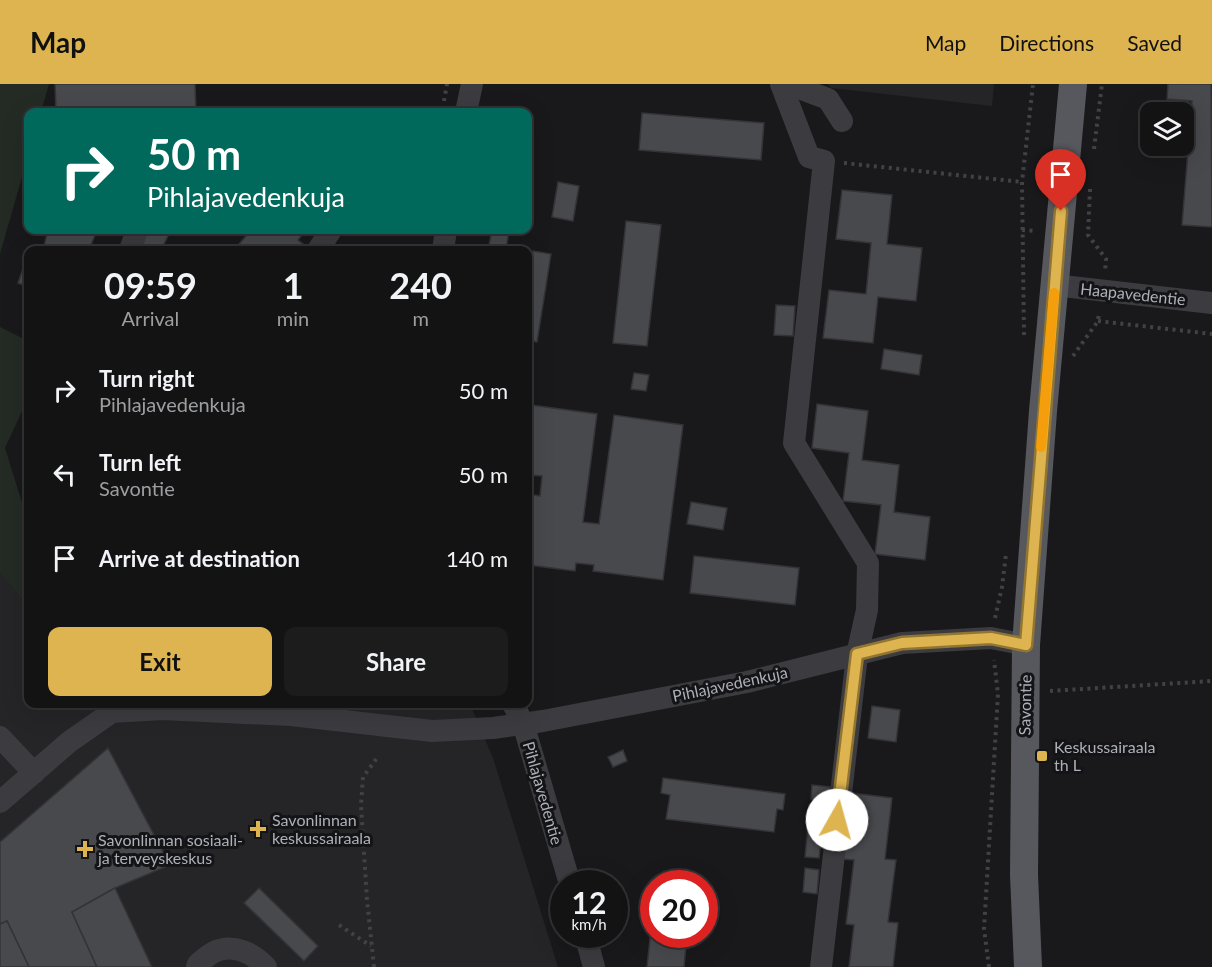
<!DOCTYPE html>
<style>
body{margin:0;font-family:Lato,sans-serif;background:#1c1c1d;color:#f1f3f6;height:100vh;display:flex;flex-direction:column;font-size:22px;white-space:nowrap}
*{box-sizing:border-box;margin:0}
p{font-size:20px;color:#9d9ea0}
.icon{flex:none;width:33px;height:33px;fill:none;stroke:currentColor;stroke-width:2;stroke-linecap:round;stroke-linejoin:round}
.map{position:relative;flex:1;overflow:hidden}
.panel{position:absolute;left:24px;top:162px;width:508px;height:462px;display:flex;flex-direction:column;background:#131314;border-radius:12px;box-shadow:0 6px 24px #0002,0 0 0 2px #323234}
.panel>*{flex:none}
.banner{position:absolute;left:24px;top:24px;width:508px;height:126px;border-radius:12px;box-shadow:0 6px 24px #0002,0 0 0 2px #323234;background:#00695c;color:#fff;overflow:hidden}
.fabs{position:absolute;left:1140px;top:18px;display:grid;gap:12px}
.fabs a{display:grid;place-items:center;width:54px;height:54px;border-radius:12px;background:#131314;box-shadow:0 6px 24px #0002,0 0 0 2px #323234;font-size:30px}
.speed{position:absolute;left:550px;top:786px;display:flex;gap:12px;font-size:30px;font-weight:700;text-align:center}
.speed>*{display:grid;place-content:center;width:78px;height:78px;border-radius:50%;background:#131314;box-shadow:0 6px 24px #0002,0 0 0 2px #323234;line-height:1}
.speed small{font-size:15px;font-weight:400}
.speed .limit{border:9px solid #d22;background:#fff;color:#111}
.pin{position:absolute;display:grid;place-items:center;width:51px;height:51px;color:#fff;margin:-62px -26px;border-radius:50% 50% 50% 0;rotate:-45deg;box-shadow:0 0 6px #0007}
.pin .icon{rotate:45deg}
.me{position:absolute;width:66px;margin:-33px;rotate:7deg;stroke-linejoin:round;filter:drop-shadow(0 0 4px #0008)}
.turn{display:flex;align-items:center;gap:21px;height:126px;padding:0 24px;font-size:27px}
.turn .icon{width:78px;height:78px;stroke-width:2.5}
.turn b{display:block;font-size:42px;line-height:51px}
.eta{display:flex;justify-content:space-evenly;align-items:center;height:102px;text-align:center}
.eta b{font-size:36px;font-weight:700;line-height:42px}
.cta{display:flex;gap:12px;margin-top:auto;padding:12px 24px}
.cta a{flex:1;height:69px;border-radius:12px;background:#ddb44f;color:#111;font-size:24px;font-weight:700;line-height:69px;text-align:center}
.cta a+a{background:#1c1c1d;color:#f1f3f6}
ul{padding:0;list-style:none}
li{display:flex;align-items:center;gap:18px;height:84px;padding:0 24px}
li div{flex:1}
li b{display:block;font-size:22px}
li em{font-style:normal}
header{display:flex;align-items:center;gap:36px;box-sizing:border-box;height:84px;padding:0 30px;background:#ddb44f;color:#111}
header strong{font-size:28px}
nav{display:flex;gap:33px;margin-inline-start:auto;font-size:21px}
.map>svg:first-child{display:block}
</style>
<header>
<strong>Map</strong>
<nav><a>Map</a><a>Directions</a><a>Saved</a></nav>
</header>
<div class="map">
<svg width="1212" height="883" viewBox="0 0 1212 883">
<rect width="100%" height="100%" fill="#19191b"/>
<g fill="#252528">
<path d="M828,0h166l-2,22 -161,-18z"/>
<path d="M0,489l28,33v98h442l23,54 65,209h-558z"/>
</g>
<g fill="#242b25">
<path d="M0,0h49l-8,28h-13v44l-28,98z"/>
<path d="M0,243l28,14v57l-23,50 23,74v84l-28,-33z"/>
</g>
<g fill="#48494d" stroke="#343337" stroke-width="1.5">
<path d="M55,0h140l1,28h-133v-3l-7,1z"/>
<path d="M1168,0h43l1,143 -30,-2 10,-124 -25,-2z"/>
<path d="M642,29l122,10 -3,37 -122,-10z"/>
<path d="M558,98l21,4 -6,35 -21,-4z"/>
<path d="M842,106l50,5 -5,49 35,4 -6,53 -38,-4 -5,46 -50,-5 6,-48 37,4 5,-51 -35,-4z"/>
<path d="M626,137l35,4 -14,121 -34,-3z"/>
<path d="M48,146h49l-8,20h-46z"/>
<path d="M149,146h22l-10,20h-5l-14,-6z"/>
<path d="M251,146h55l-8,10 9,7 -3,3h-70z"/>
<path d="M492,146h17l-3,20h-18z"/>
<path d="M533,167l18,3 -14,88 -9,-2v-61z"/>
<path d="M28,170v33l-10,-4z"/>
<path d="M776,221l19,1 -2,30 -19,-1z"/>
<path d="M884,265l38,6 -3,20 -38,-6z"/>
<path d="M634,289l15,2 -3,16 -15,-2z"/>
<path d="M817,320l51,7 -6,49 37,5 -5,47 36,5 -5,43 -50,-6 6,-49 -38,-4 6,-48 -37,-5z"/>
<path d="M531,321l66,9 -14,108 16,2 15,-109 69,10 -20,155 -70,-9 1,-6 -18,-2 -1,8 -47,-6v-71l12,2 2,-20 -14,-1v-51z"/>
<path d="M691,418l36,6 -4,22 -36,-6z"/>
<path d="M694,472l105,12 -4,37 -105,-12z"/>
<path d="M872,622l28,4 -4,32 -28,-4z"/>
<path d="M108,664l62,117 -55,23 -43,24 25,55h-68l-22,-46 -7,3v-82z"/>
<path d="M623,666l4,11 -14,6 -5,-10z"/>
<path d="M663,694l122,16 -2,16 -6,-1 -3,23 -108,-13 4,-24 -9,-2z"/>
<path d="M812,701l19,2 -2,14 -18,-2z"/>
<path d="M852,709l40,5 -7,61 11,1 -8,62 10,1 -5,44h-44l5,-42 -8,-1 8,-64 -11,-1z"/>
<path d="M809,732l15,1 -5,41 -14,-1z"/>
<path d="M805,784l14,2 -2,24 -14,-2z"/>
<path d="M115,804l37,79h-55l-25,-55z"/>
<path d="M259,804l59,58 -14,15 -60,-58z"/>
<path d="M654,817v33h33l-3,33h-37z"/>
<path d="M7,837l22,46h-29v-43z"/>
</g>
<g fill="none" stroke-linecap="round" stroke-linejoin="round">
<g stroke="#414246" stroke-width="4" stroke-dasharray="3 4.5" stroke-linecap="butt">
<path d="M444,17l3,-17"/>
<path d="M1094,65l8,-65"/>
<path d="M844,79l178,19"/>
<path d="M1090,105l-2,46 18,24 -1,13"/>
<path d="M1022,146l15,1"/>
<path d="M1098,237l114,13"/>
<path d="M1024,251l-2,-153 11,-98"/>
<path d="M1073,272l25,-35 1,-9"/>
<path d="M995,534l7,-31 4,-33"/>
<path d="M1050,607l162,-10"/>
<path d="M339,841l32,21"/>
<path d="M374,883l-7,-67 -6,-95 2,-28 14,-19"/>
<path d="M989,883l-5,-38 14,-235 -4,-34"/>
</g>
<g stroke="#3b3b40" stroke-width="22">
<path d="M781,0l28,73 15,4 -30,282 74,120 -1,47 -10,45 -36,312"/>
<path d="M788,0l40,15 14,22"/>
<path d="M466,28l6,-28"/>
<path d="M130,166l7,-20"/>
<path d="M318,166l13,-20"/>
<path d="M443,166l3,-20"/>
<path d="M1054,201l158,18"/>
<path d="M513,620l10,19 47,161"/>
<path d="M0,653l34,36"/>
<path d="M0,718l69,-60 43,-30 50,-3 129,6 141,16 61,-3 50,-7 204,-39 155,-39 89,-5 35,7"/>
<path d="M585,850l9,33"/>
<path d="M197,883l1,-3c5,-4 10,-9 16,-12 19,-9 39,1 52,15"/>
</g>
<path stroke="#57585e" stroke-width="28" d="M1028,883l-4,-92 2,-230 17,-234 30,-327"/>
</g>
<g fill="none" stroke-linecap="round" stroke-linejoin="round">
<g stroke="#907533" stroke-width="15">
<path id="route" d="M837,736l20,-166 45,-11 89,-5 35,7 35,-434"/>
</g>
<use href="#route" stroke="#ddb44f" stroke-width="10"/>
<path stroke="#f59e0b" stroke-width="10" d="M1041,363l13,-154"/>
</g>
<g fill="#ddb44f" stroke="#141416" stroke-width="2">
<rect x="1036" y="666" width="12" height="12" rx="3"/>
<path d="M255 736h6v6h6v6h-6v6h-6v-6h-6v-6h6z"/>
<path d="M82 756h6v6h6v6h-6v6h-6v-6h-6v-6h6z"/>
</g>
<g text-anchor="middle" stroke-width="6" stroke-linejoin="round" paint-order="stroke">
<g font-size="16" fill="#adb0b9" stroke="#141416">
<text transform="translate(1133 210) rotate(6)" y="6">Haapavedentie</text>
<text transform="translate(730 600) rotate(-12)" y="6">Pihlajavedenkuja</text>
<text transform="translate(1025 621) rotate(-89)" y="6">Savontie</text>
<text transform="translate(543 709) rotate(74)" y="6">Pihlajavedentie</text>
</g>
<g font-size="16" fill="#adb0b9" stroke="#141416" text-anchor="start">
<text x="1054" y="669">Keskussairaala<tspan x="1054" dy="18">th L</tspan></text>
<text x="272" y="742">Savonlinnan<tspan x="272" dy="18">keskussairaala</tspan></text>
<text x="98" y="762">Savonlinnan sosiaali-<tspan x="98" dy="18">ja terveyskeskus</tspan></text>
</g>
</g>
</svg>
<div class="fabs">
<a><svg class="icon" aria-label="layers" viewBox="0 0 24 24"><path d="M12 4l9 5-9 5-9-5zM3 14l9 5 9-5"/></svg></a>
</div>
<div class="speed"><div>12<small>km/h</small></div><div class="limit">20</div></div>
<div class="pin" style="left:1061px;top:127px;background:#d93025"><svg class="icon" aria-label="arrive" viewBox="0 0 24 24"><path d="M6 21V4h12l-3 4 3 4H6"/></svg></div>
<svg class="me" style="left:837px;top:736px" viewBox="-20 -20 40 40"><circle r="19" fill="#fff"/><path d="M0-13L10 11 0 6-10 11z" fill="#ddb44f"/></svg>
<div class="banner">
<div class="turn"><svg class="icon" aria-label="right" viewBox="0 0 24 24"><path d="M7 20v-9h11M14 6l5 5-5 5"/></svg><div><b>50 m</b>Pihlajavedenkuja</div></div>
</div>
<section class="panel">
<div class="eta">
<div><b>09:59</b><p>Arrival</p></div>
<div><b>1</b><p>min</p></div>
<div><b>240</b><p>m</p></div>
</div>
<ul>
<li><svg class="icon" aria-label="right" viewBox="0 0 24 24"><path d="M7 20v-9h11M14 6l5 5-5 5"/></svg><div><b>Turn right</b><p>Pihlajavedenkuja</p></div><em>50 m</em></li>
<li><svg class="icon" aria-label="left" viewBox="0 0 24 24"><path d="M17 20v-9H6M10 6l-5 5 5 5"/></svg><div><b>Turn left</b><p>Savontie</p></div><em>50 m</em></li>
<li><svg class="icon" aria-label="arrive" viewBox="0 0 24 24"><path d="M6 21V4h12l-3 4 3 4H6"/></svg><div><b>Arrive at destination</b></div><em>140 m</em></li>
</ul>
<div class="cta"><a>Exit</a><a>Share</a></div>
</section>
</div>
